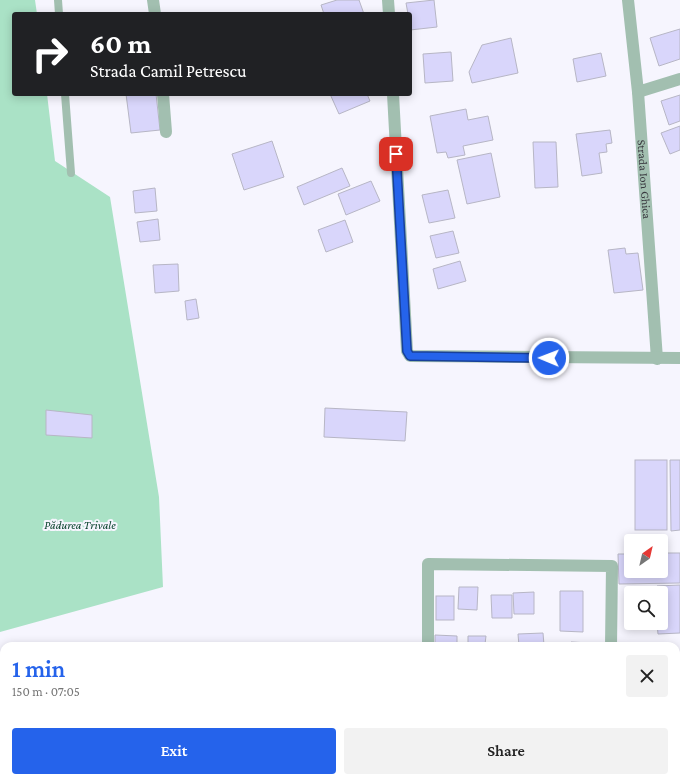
<!DOCTYPE html>
<meta charset="utf-8">
<style>
body{margin:0;font-family:"Crimson Pro",serif;background:#f2f2f2;color:#222;height:100vh;display:flex;flex-direction:column;font-size:15px;white-space:nowrap}
*{box-sizing:border-box;margin:0}
p{font-size:13px;color:#767676}
.icon{flex:none;width:22px;height:22px;fill:none;stroke:currentColor;stroke-width:2;stroke-linecap:round;stroke-linejoin:round}
.map{position:relative;flex:1;overflow:hidden}
.sheet{position:absolute;left:0px;top:642px;width:680px;height:140px;display:flex;flex-direction:column;background:#fff;border-radius:12px 12px 0 0;box-shadow:0 2px 10px #0003}
.sheet>*{flex:none}
.hud{position:absolute;left:12px;top:12px;width:400px;height:84px;border-radius:4px;box-shadow:0 2px 10px #0003;background:#202124;color:#fff;overflow:hidden}
.needle{width:26px;rotate:34deg}
.fabs{position:absolute;left:624px;top:534px;display:grid;gap:8px}
.fabs a{display:grid;place-items:center;width:44px;height:44px;border-radius:4px;background:#fff;box-shadow:0 2px 10px #0003;font-size:20px}
.pin{position:absolute;display:grid;place-items:center;width:34px;height:34px;color:#fff;margin:-17px;border-radius:8px;box-shadow:0 2px 6px #0006}
.me{position:absolute;width:44px;margin:-22px;rotate:271deg;stroke-linejoin:round;filter:drop-shadow(0 0 3px #0008)}
.turn{display:flex;align-items:center;gap:14px;height:84px;padding:0 12px;font-size:18px}
.turn .icon{width:52px;height:52px;stroke-width:2.5}
.turn b{display:block;font-size:28px;line-height:34px}
.round{display:grid;place-items:center;flex:none;width:42px;height:42px;border-radius:4px;background:#f2f2f2}
.headline{display:flex;align-items:center;justify-content:space-between;height:68px;padding:0 12px}
h1{font-size:24px;font-weight:600;line-height:30px;color:#2563eb}
.button{display:flex;gap:8px;margin-top:auto;padding:8px 12px}
.button a{flex:1;height:46px;border-radius:4px;background:#2563eb;color:#fff;font-size:16px;font-weight:600;line-height:46px;text-align:center}
.button a+a{background:#f2f2f2;color:#222}
.map>svg:first-child{display:block}
</style>
<div class="map">
<svg width="680" height="782" viewBox="0 0 680 782">
<rect width="100%" height="100%" fill="#f6f5fe"/>
<path fill="#aae2c6" d="M0,0h35l2,14h-23v80h33l8,67 55,36 49,300 4,90 -163,45z"/>
<g fill="#d9d6fb" stroke="#b7b6c5">
<path d="M337,0h22l5,14h-40l-3,-9z"/>
<path d="M434,0l3,27 -27,3v-16h-2l-2,-11z"/>
<path d="M680,29v30l-21,7 -9,-28z"/>
<path d="M511,38l7,35 -46,10 -3,-11 13,-27z"/>
<path d="M451,52l2,29 -28,2 -2,-29z"/>
<path d="M601,53l5,23 -29,6 -4,-23z"/>
<path d="M126,94h30l4,36 -29,3z"/>
<path d="M330,94h37l3,7 -31,13z"/>
<path d="M680,95v26l-11,4 -8,-24z"/>
<path d="M466,109l2,11 20,-4 5,24 -30,6 2,9 -17,3 -2,-6 -9,1 -7,-37z"/>
<path d="M680,126v24l-10,4 -9,-21z"/>
<path d="M610,130l2,13 -6,1 1,8 -8,1 3,20 -20,3 -6,-42z"/>
<path d="M272,141l12,36 -40,13 -12,-36z"/>
<path d="M533,142h23l2,45 -23,1z"/>
<path d="M491,153l9,44 -33,7 -10,-44z"/>
<path d="M342,168l8,18 -46,19 -7,-18z"/>
<path d="M371,181l9,20 -34,14 -8,-21z"/>
<path d="M155,188l2,23 -22,2 -2,-22z"/>
<path d="M448,190l7,28 -26,5 -7,-28z"/>
<path d="M158,219l2,21 -20,2 -3,-20z"/>
<path d="M345,220l8,22 -27,10 -8,-22z"/>
<path d="M453,231l6,22 -23,5 -6,-22z"/>
<path d="M625,248l1,6 12,-1 5,37 -29,3 -6,-43z"/>
<path d="M460,261l6,20 -28,8 -5,-20z"/>
<path d="M178,264l1,27 -24,2 -2,-28z"/>
<path d="M196,299l3,19 -12,2 -2,-19z"/>
<path d="M325,408l82,4 -2,29 -81,-4z"/>
<path d="M46,410l46,5v23l-46,-3z"/>
<rect x="635" y="460" width="32" height="70"/>
<path d="M670,460h10v70l-9,1z"/>
<path d="M661,553h19v30l-61,1 -1,-30h13v17h30z"/>
<path d="M680,585v48l-22,1 -1,-11h4v-30h-4v-7z"/>
<path d="M459,587h19l-1,23 -19,-1z"/>
<path d="M560,591h23v41l-23,-1z"/>
<path d="M534,592v22h-20l-1,-21z"/>
<path d="M491,595h21v23h-20z"/>
<rect x="436" y="596" width="18" height="24"/>
<path d="M543,633l1,12 -25,1 -1,-12z"/>
<path d="M435,635l22,1v9h-22z"/>
<path d="M468,636h18l-1,8 -17,-1z"/>
<path d="M571,642l19,1v3h-20z"/>
<path d="M676,661l4,1v32h-4z"/>
<rect x="676" y="750" width="4" height="21"/>
</g>
<g fill="none" stroke-linecap="round" stroke-linejoin="round">
<g stroke="#a2bfb0" stroke-width="8">
<path d="M58,0l1,14"/>
<path d="M65,94l6,79"/>
</g>
<g stroke="#a2bfb0" stroke-width="12">
<path d="M153,0l2,14"/>
<path d="M388,0l1,14"/>
<path id="s1" d="M628,0l10,92 19,267"/>
<path d="M638,92l42,-13"/>
<path d="M163,94l3,38"/>
<path d="M393,94l14,257 3,5 270,2"/>
<path d="M428,646v-82l184,2 -1,80"/>
<path d="M371,782l58,-2 251,-1"/>
</g>
</g>
<g fill="none" stroke-linecap="round" stroke-linejoin="round">
<g stroke="#184099" stroke-width="10">
<path id="route" d="M396,154l11,197 3,5 139,2"/>
</g>
<use href="#route" stroke="#2563eb" stroke-width="7"/>
</g>
<g text-anchor="middle" stroke-width="4" stroke-linejoin="round" paint-order="stroke">
<g font-size="12" fill="#3a3a40" stroke="#f6f5fe">
<text dy="4" stroke="none"><textPath href="#s1" startOffset="180">Strada Ion Ghica</textPath></text>
</g>
<g font-size="12" font-style="italic" fill="#08422c" stroke="#f6f5fe">
<text x="80" y="529">Pădurea Trivale</text>
</g>
</g>
</svg>
<div class="fabs">
<a><svg class="needle" viewBox="-14 -14 28 28"><path d="M0-13l5 13h-10z" fill="#e53935"/><path d="M0 13l5-13h-10z" fill="#767676"/></svg></a>
<a><svg class="icon" aria-label="search" viewBox="0 0 24 24"><circle cx="10" cy="10" r="6"/><path d="M15 15l6 6"/></svg></a>
</div>
<div class="pin" style="left:396px;top:154px;background:#d93025"><svg class="icon" aria-label="arrive" viewBox="0 0 24 24"><path d="M6 21V4h12l-3 4 3 4H6"/></svg></div>
<svg class="me" style="left:549px;top:358px" viewBox="-20 -20 40 40"><circle r="17" fill="#2563eb" stroke="#fff" stroke-width="3"/><path d="M0-11L8 9 0 5-8 9z" fill="#fff"/></svg>
<div class="hud">
<div class="turn"><svg class="icon" aria-label="right" viewBox="0 0 24 24"><path d="M7 20v-9h11M14 6l5 5-5 5"/></svg><div><b>60 m</b>Strada Camil Petrescu</div></div>
</div>
<section class="sheet">
<div class="headline"><div><h1>1 min</h1><p>150 m · 07:05</p></div><a class="round"><svg class="icon" aria-label="close" viewBox="0 0 24 24"><path d="M6 6l12 12M18 6L6 18"/></svg></a></div>
<div class="button"><a>Exit</a><a>Share</a></div>
</section>
</div>
